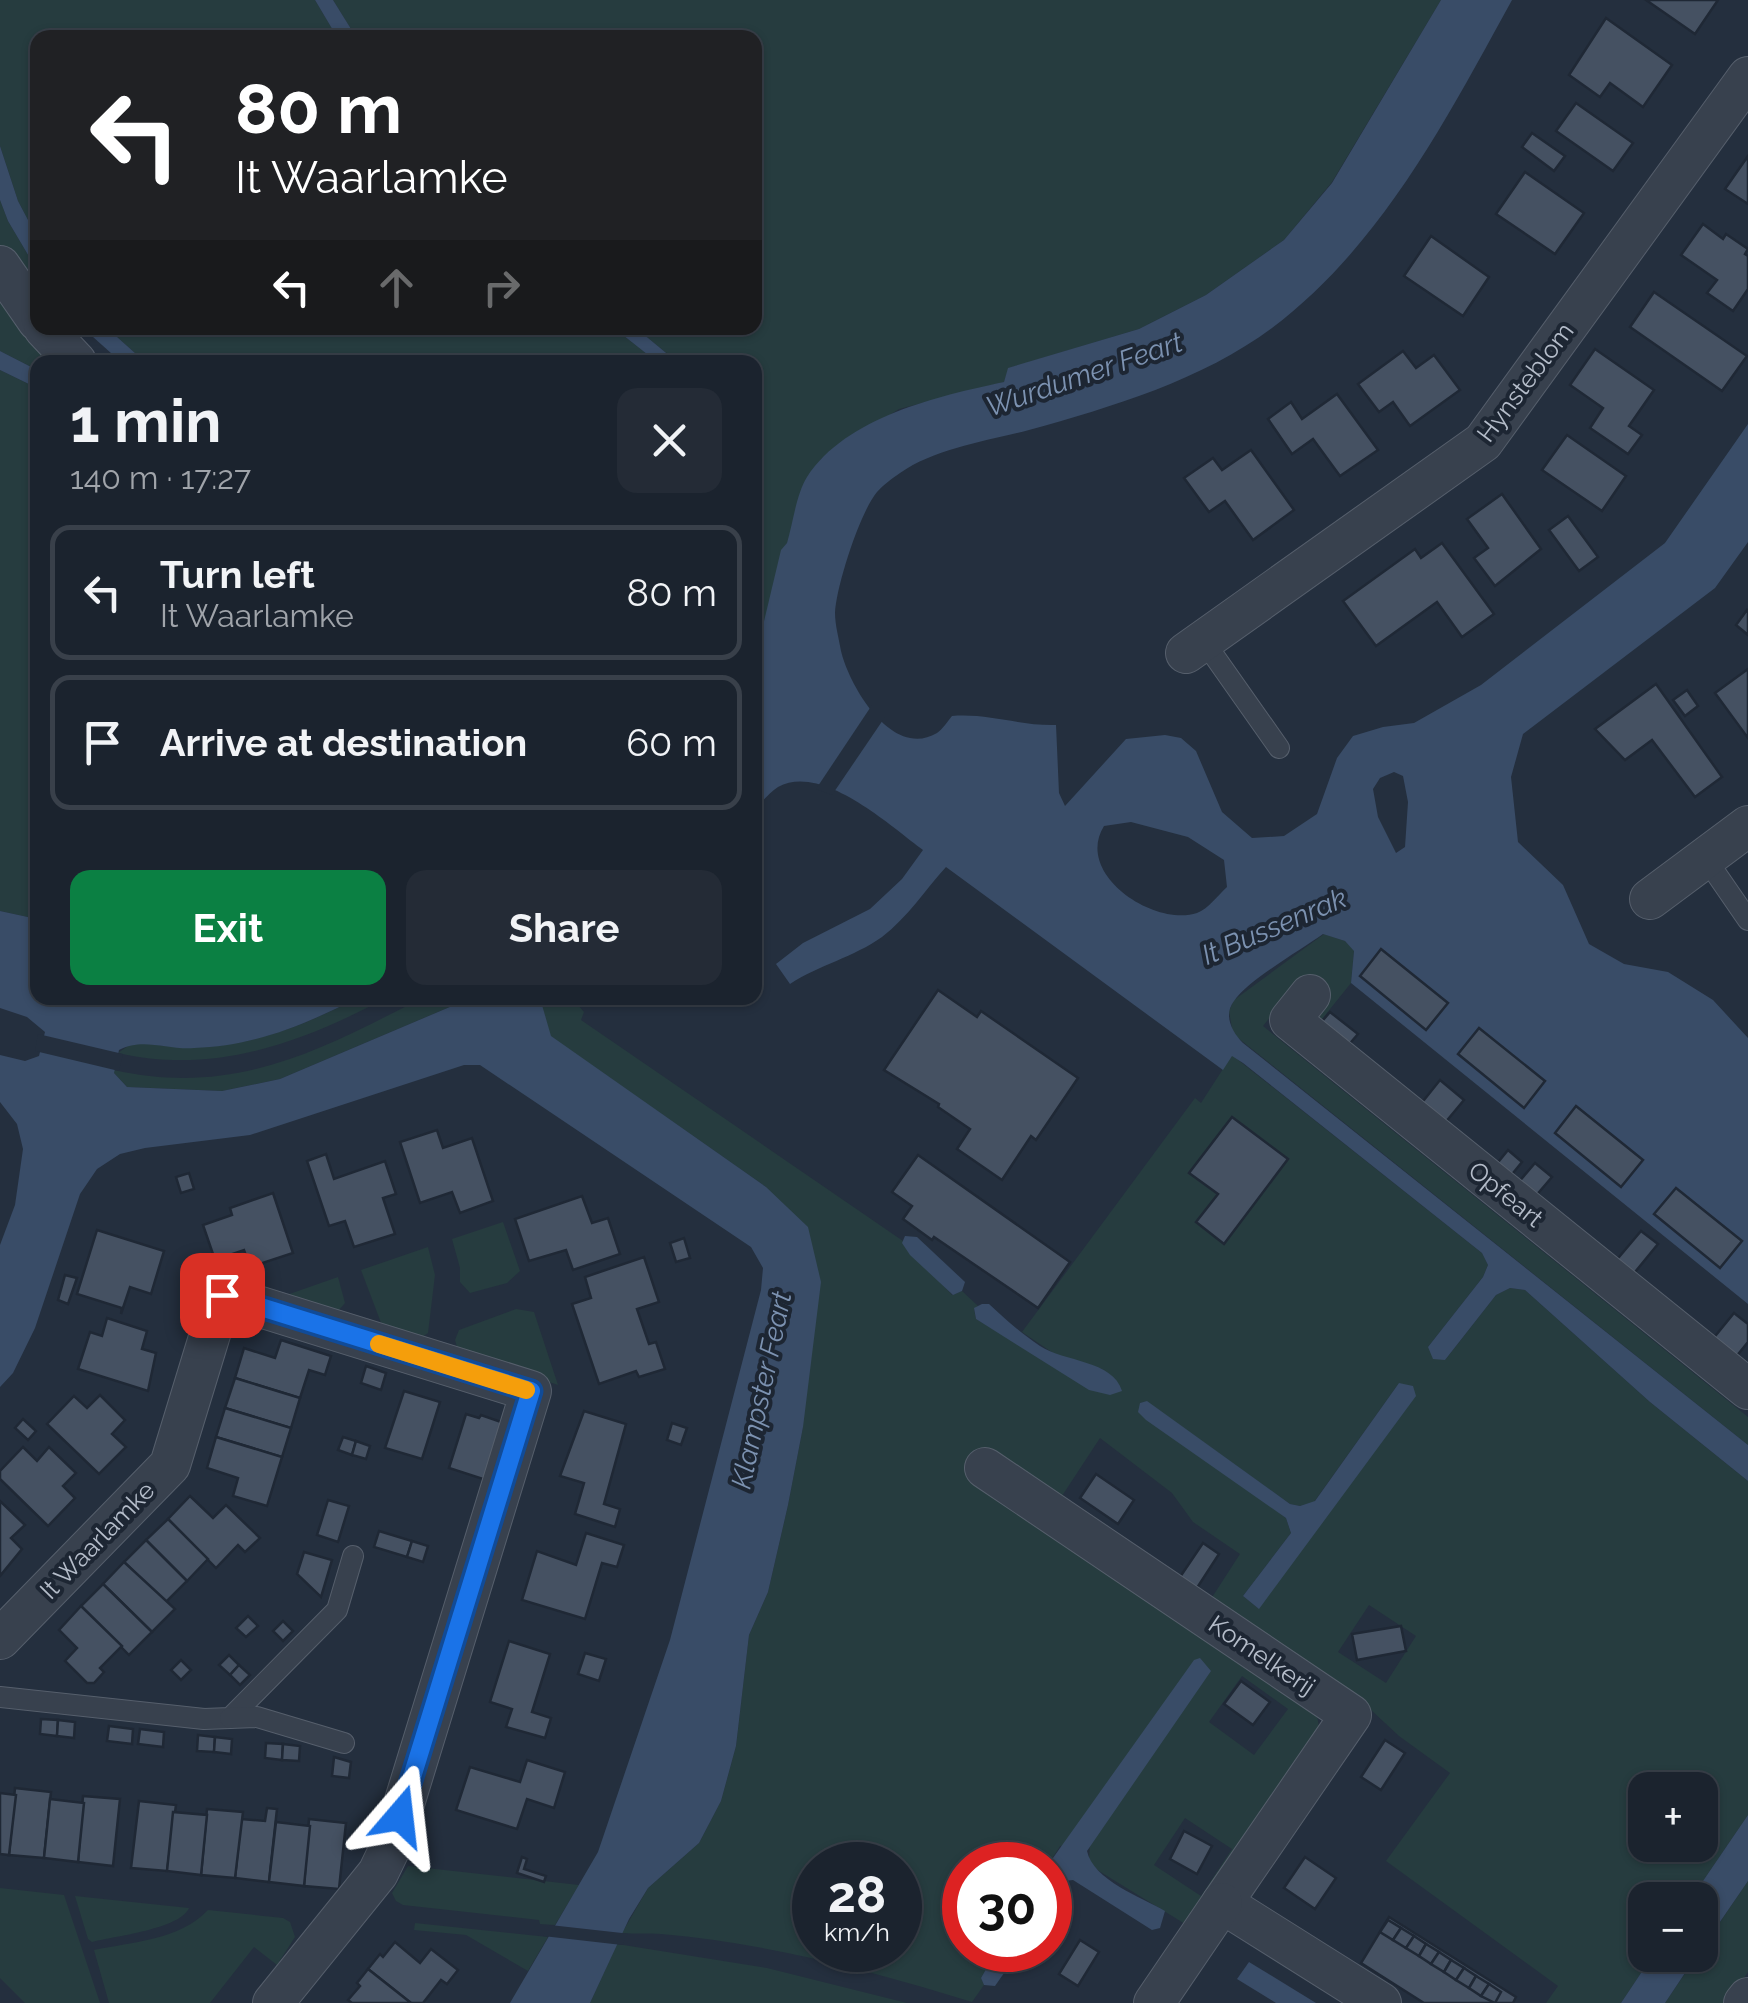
<!DOCTYPE html>
<meta charset="utf-8">
<style>
body{margin:0;font-family:Raleway,sans-serif;background:#242b36;color:#f1f3f6;height:100vh;display:flex;flex-direction:column;font-size:38px;white-space:nowrap}
*{box-sizing:border-box;margin:0}
p{font-size:32px;color:#a0a4aa}
.icon{flex:none;width:55px;height:55px;fill:none;stroke:currentColor;stroke-width:2;stroke-linecap:round;stroke-linejoin:round}
.map{position:relative;flex:1;overflow:hidden}
.drawer{position:absolute;left:30px;top:355px;width:732px;height:650px;display:flex;flex-direction:column;background:#1b232e;border-radius:20px;box-shadow:0 2px 8px #0004,0 0 0 2px #39404a}
.drawer>*{flex:none}
.hud{position:absolute;left:30px;top:30px;width:732px;height:305px;border-radius:20px;box-shadow:0 2px 8px #0004,0 0 0 2px #39404a;background:#202124;color:#fff;overflow:hidden}
.controls{position:absolute;left:1628px;top:1772px;display:grid;gap:20px}
.controls a{display:grid;place-items:center;width:90px;height:90px;border-radius:20px;background:#1b232e;box-shadow:0 2px 8px #0004,0 0 0 2px #39404a;font-size:50px}
.speed{position:absolute;left:792px;top:1842px;display:flex;gap:20px;font-size:50px;font-weight:700;text-align:center}
.speed>*{display:grid;place-content:center;width:130px;height:130px;border-radius:50%;background:#1b232e;box-shadow:0 2px 8px #0004,0 0 0 2px #39404a;line-height:1}
.speed small{font-size:25px;font-weight:400}
.speed .limit{border:15px solid #d22;background:#fff;color:#111}
.pin{position:absolute;display:grid;place-items:center;width:85px;height:85px;color:#fff;margin:-42px;border-radius:20px;box-shadow:0 5px 15px #0006}
.me{position:absolute;width:110px;margin:-55px;rotate:17deg;stroke-linejoin:round;filter:drop-shadow(0 0 8px #0008)}
.turn{display:flex;align-items:center;gap:35px;height:210px;padding:0 40px;font-size:45px}
.turn .icon{width:130px;height:130px;stroke-width:2.5}
.turn b{display:block;font-size:70px;line-height:85px}
.lanes{display:flex;align-items:center;height:95px;padding:0 40px;background:#0003;justify-content:center;gap:50px;direction:ltr}
.lanes .off{opacity:.35}
.round{display:grid;place-items:center;flex:none;width:105px;height:105px;border-radius:20px;background:#242b36}
.head{display:flex;align-items:center;justify-content:space-between;height:170px;padding:0 40px}
h1{font-size:60px;font-weight:700;line-height:75px}
.button{display:flex;gap:20px;margin-top:auto;padding:20px 40px}
.button a{flex:1;height:115px;border-radius:20px;background:#0b8043;color:#fff;font-size:40px;font-weight:700;line-height:115px;text-align:center}
.button a+a{background:#242b36;color:#f1f3f6}
ul{padding:0;list-style:none}
li{display:flex;align-items:center;gap:30px;height:135px;margin:0 20px 15px;padding:0 20px;border:5px solid #39404a;border-radius:20px}
li div{flex:1}
li b{display:block;font-size:38px}
li em{font-style:normal}
.map>svg:first-child{display:block}
</style>
<div class="map">
<svg width="1748" height="2003" viewBox="0 0 1748 2003">
<rect width="100%" height="100%" fill="#242f3e"/>
<g fill="#263c3f" fill-rule="evenodd">
<path d="M0,0h315l22,37 -299,1 -1,199 -19,-36 -18,-55z"/>
<path d="M333,0h1108l-109,182 -48,58 -78,55 -67,34 -130,39 -5,14 -105,27 -78,50 -34,84 -32,116v-297h-78l-41,-34h119v-290l-399,-1z"/>
<path d="M0,200l8,21 29,49v38l-37,-63z"/>
<path d="M0,285l60,77h-22l-1,8 -37,-19z"/>
<path d="M107,328h507l43,34h-512z"/>
<path d="M0,370l37,18v531l-37,-8z"/>
<path d="M1324,934l21,7 9,9 -3,33 -37,46 -4,-4 19,-28 -26,-21 -40,50 485,391v28l-515,-411 -4,-23 5,-11z"/>
<path d="M357,998h29c-85,45 -171,77 -268,55l17,-12c80,18 152,-6 222,-43z"/>
<path d="M422,998h49l-191,81 -58,12 -95,-4 -13,-14v-3c120,27 205,-19 308,-72z"/>
<path d="M540,998h40l-2,7 6,7 -3,8 322,221 49,54 10,-4 16,15 -4,3 2,10 65,39 64,12 -49,-15 -34,-23 173,-234 6,5 31,-48 250,198 6,12 -5,12 -55,70 17,13 51,-65 14,-7 15,2 125,112 98,79v334l-58,85h-45v55h8l-32,48h-75l12,-17 -172,-125 64,-88 -51,-37 -29,-27 -161,-107 31,-48 -47,-32 -21,-29 -72,-55 -40,61 257,215 2,14 -129,199 -91,-56 -10,-9 1,-19 -30,3 -12,19h-83v85h32l-16,28 3,7 -12,17c-100,-31 -206,-59 -311,-68 -13,-1 -26,0 -39,-1l26,-45 51,-45 22,-42 15,-55 13,-111 19,-43 20,-87 15,-78 -37,-240 -216,-151zM1399,1383l-141,225 -15,-12 48,-63 -5,-15 -146,-115 7,-1 143,102 10,2 14,-4zM1369,1605l47,31 -30,47 -48,-31zM1242,1676l46,33 -34,46 -45,-33zM1645,1790h55v55h-55zM1185,1818l47,31 -31,47 -47,-31zM815,1865h85v85h-85z"/>
<path d="M503,1222l17,49 -13,12 -37,10 -10,-11v-14l-8,-29z"/>
<path d="M428,1247l7,28 -7,58 -6,4 -39,-9 -22,-58z"/>
<path d="M338,1277l7,26 -7,8 -60,-13z"/>
<path d="M516,1309l18,3 24,73 -100,-34 -3,-11 4,-10z"/>
<path d="M408,1866l171,19 -24,40 -15,-1 -1,-4 -136,-15 -7,-4 -4,-8z"/>
<path d="M1748,1881v91l-21,31h-62z"/>
<path d="M0,1888l64,7 36,108h-75l-25,-25z"/>
<path d="M75,1896l114,12c-9,21 -74,28 -97,34l-4,-3z"/>
<path d="M208,1910l75,8 7,4 5,15 -18,28 -23,-18 -44,56h-101l-15,-53c38,-8 86,-10 114,-40z"/>
<path d="M415,1923l133,14 -20,34 -62,-36 -52,-5z"/>
<path d="M617,1944l150,24 140,35h-317z"/>
</g>
<g fill="#394c67" fill-rule="evenodd">
<path d="M315,0h18l23,37h-19z"/>
<path d="M1441,0h71c-65,118 -130,245 -240,328 -70,52 -160,79 -243,102 -42,11 -93,18 -129,43 -7,5 -17,12 -23,19 -17,20 -41,95 -42,121 0,12 4,26 6,38 8,34 51,109 96,82 5,-3 11,-12 15,-17 36,-3 68,10 104,9l3,68 6,13 61,-67 39,-4 16,3 15,13 26,61 30,26 32,-2 33,-22 20,-56 16,-22 30,-9 31,-4 67,-38 184,-142 83,-119v118l-33,46 -192,146 -12,43 7,65 45,43 26,59 35,20 44,8 45,28 35,38v266l-397,-321 3,-32 -9,-10 -22,-7c-22,16 -75,46 -89,67 -11,14 -2,31 9,42l505,402v36l-98,-79 -125,-112 -15,-2 -14,7 -51,65 -12,-1 -5,-12 55,-70 5,-12 -6,-12 -239,-190 -11,-7 -9,14 -277,-203c-21,23 -38,50 -64,70 -28,20 -63,28 -92,47l-14,-20 27,-21 67,-34 32,-30 21,-29c-34,-25 -101,-87 -145,-63 -8,5 -16,15 -23,22v-150l26,-109 6,-7c6,-20 9,-48 20,-66 39,-60 131,-81 197,-95l4,-14 131,-39 67,-34 78,-55 48,-57zM1394,772l9,4 5,26 -3,45 -9,6 -18,-36 -5,-28 7,-11zM1131,822l57,15 36,23 3,27c-9,8 -19,22 -30,26 -43,14 -123,-39 -93,-87z"/>
<path d="M0,146l18,55 19,36v33l-29,-49 -8,-21z"/>
<path d="M83,328h24l38,34h-24z"/>
<path d="M614,328h22l41,34h-20z"/>
<path d="M0,351l37,19v18l-37,-18z"/>
<path d="M0,911l37,8 1,79h319c-52,27 -103,48 -163,50 -27,2 -51,-11 -75,2l-5,23 13,14 95,4 58,-12 191,-81h69l11,38 215,151 42,40 13,55 -18,145 -15,78 -20,87 -19,43 -13,111 -15,55 -22,42 -51,45 -19,31 -39,84h-80l88,-151 72,-212 91,-350 2,-22 -12,-21 -271,-182h-16l-214,70 -105,13 -25,6 -23,15 -17,25 -45,134 -22,45 -13,14v-142l15,-40 8,-56 -6,-25 -17,-22v-47l25,6 14,-5 6,-24 -18,-15 -27,-9z"/>
<path d="M905,1236l12,1 48,45 -3,9 -9,4 -43,-40 -8,-12z"/>
<path d="M982,1304h7c16,15 33,30 51,42 24,16 73,14 82,45l-12,4 -21,-5 -113,-71 -2,-11z"/>
<path d="M1399,1383l14,3 3,10 -157,213 -16,-13 48,-63 -5,-15 -140,-98 -8,-8 2,-9 7,-2 143,103 10,2 15,-5z"/>
<path d="M1200,1658l11,13 -124,180c6,29 54,46 78,60l-5,17 -8,2 -79,-50 -8,1 -15,23 -2,-39 146,-205z"/>
<path d="M1748,1815v66l-48,70v-51h-10z"/>
<path d="M997,1950h23l-25,36 -11,-1 -3,-7z"/>
<path d="M1653,1955h44l-32,48h-44z"/>
<path d="M1249,1962l67,41h-40l-39,-24z"/>
</g>
<g fill="#242f3e">
<path d="M872,705l13,12 -53,78 -16,-6z"/>
<path d="M38,1034l85,20 -4,17 -84,-20z"/>
<path d="M550,1925l72,8 6,1 -6,11 -79,-9z"/>
</g>
<g fill="#455162" stroke="#1f2835" stroke-width="2.5">
<path d="M1646,0h72l-23,34z"/>
<path d="M1606,18l66,47 -29,42 -33,-24 -10,14 -31,-22z"/>
<path d="M1576,103l57,40 -20,28 -57,-40z"/>
<path d="M1532,133l33,23 -11,15 -32,-24z"/>
<path d="M1748,156v48l-23,-15z"/>
<path d="M1525,172l59,41 -29,41 -59,-40z"/>
<path d="M1703,224l20,15 3,-5 22,15 -3,5 3,2v33l-15,22 -26,-18 10,-13 -36,-25z"/>
<path d="M1431,236l58,41 -26,39 -59,-40z"/>
<path d="M1654,292l93,64 -25,35 -92,-64z"/>
<path d="M1595,349l59,41 -25,36 13,9 -14,19 -38,-26 13,-20 -33,-23z"/>
<path d="M1403,351l13,17 18,-13 26,35 -50,36 -17,-24 -14,10 -21,-28z"/>
<path d="M1337,394l41,56 -38,26 -27,-37 -21,15 -24,-35 23,-17 11,17z"/>
<path d="M1567,435l59,41 -24,35 -60,-41z"/>
<path d="M1251,450l43,60 -41,30 -28,-39 -16,11 -25,-34 29,-20 9,12z"/>
<path d="M1502,494l39,55 -46,37 -21,-28 14,-10 -21,-29z"/>
<path d="M1568,516l30,41 -19,14 -30,-41z"/>
<path d="M1442,543l52,71 -32,23 -25,-35 -61,44 -33,-45 72,-52 6,9z"/>
<path d="M1747,610l1,1v24l-12,-10z"/>
<path d="M1748,669v69l-33,-45z"/>
<path d="M1656,684l66,93 -27,20 -43,-57 -27,20 -30,-31z"/>
<path d="M1687,690l11,16 -13,10 -12,-16z"/>
<path d="M1381,949l67,54 -22,27 -66,-54z"/>
<path d="M938,990l39,27 4,-6 97,67 -42,62 -5,-4 -29,44 -45,-31 13,-20 -32,-22 1,-3 -55,-34z"/>
<path d="M1330,1012l28,22 -12,14 -28,-22z"/>
<path d="M1479,1028l66,53 -21,27 -66,-54z"/>
<path d="M1440,1080l24,20 -20,24 -24,-19z"/>
<path d="M1576,1106l67,54 -22,27 -66,-54z"/>
<path d="M1232,1117l56,42 -64,85 -28,-22 22,-28 -29,-21z"/>
<path d="M437,1130l6,18 29,-10 21,63 -33,12 -8,-21 -32,11 -20,-61z"/>
<path d="M1508,1150l14,12 -13,16 -14,-12z"/>
<path d="M326,1154l8,25 51,-18 11,33 -13,4 12,36 -41,13 -9,-26 -16,5 -22,-65z"/>
<path d="M918,1155l152,107 -32,46 -104,-71 -2,3 -29,-21 9,-13 -20,-14z"/>
<path d="M1535,1163l17,14 -18,21 -17,-14z"/>
<path d="M189,1173l5,16 -13,4 -5,-16z"/>
<path d="M1676,1188l66,53 -22,27 -66,-54z"/>
<path d="M273,1193l20,60 -43,14 -6,-17 -29,10 -12,-35 29,-10 -2,-7z"/>
<path d="M582,1196l10,27 16,-5 12,36 -47,16 -7,-20 -37,11 -14,-42z"/>
<path d="M97,1230l67,21 -13,43 -21,-7 -9,27 1,-6 -45,-14z"/>
<path d="M1641,1231l17,13 -27,33 -17,-14z"/>
<path d="M684,1238l6,20 -14,4 -6,-19z"/>
<path d="M644,1257l15,45 -22,7 12,35 7,-2 9,27 -26,8 -3,-6 -37,13 -27,-80 19,-6 -6,-21z"/>
<path d="M65,1275l12,3 -9,26 -10,-4z"/>
<path d="M1734,1313l14,11v18l-13,16 -23,-18z"/>
<path d="M107,1318l40,13 -5,18 14,4 -8,38 -70,-22 12,-37 12,4z"/>
<path d="M281,1340l50,16 -6,19 -16,-5 -9,28 -65,-20 9,-30 31,10z"/>
<path d="M366,1366l20,7 -5,17 -20,-7z"/>
<path d="M235,1378l65,20 -9,30 -66,-20z"/>
<path d="M404,1391l36,11 -18,57 -37,-11z"/>
<path d="M100,1395l25,25 -13,14 14,13 -27,27 -52,-50 27,-28 13,12z"/>
<path d="M225,1408l66,20 -9,29 -66,-20z"/>
<path d="M584,1411l42,13 -22,80 16,5 -5,18 -40,-13 9,-31 -24,-7z"/>
<path d="M466,1414l13,4 2,-3 23,8 -18,57 -37,-12z"/>
<path d="M23,1419l13,12 -8,9 -13,-12z"/>
<path d="M672,1423l15,5 -6,17 -14,-5z"/>
<path d="M216,1437l66,20 -15,49 -34,-10 5,-18 -31,-10z"/>
<path d="M343,1437l13,4 -4,14 -14,-5z"/>
<path d="M356,1441l14,5 -4,13 -14,-4z"/>
<path d="M23,1447l14,14 12,-14 27,26 -13,13 12,12 -27,28 -48,-47v-8z"/>
<path d="M1096,1474l38,26 -16,24 -38,-26z"/>
<path d="M190,1496l23,22 13,-13 34,33 -15,14 -7,-7 -22,23 -48,-49z"/>
<path d="M328,1500l21,6 -11,36 -21,-7z"/>
<path d="M0,1501l25,24 -14,13 11,11 -22,27z"/>
<path d="M168,1519l40,40 -21,22 -41,-41z"/>
<path d="M379,1531l33,10 -5,16 -33,-10z"/>
<path d="M586,1533l38,12 -7,22 -15,-4 -17,56 -63,-19 15,-49 39,14z"/>
<path d="M146,1540l41,41 -22,22 -41,-41z"/>
<path d="M412,1541l16,5 -5,16 -16,-5z"/>
<path d="M1203,1543l16,11 -24,37 -17,-11z"/>
<path d="M304,1552l28,8 -11,37 -24,-23z"/>
<path d="M124,1562l51,47 -23,23 -49,-48z"/>
<path d="M103,1584l49,48 -23,23 -48,-49z"/>
<path d="M81,1606l41,40 -22,22 4,4 -10,11h-7l-22,-22 12,-13 -18,-18z"/>
<path d="M248,1616l10,10 -12,11 -10,-9z"/>
<path d="M283,1621l10,10 -10,10 -10,-10z"/>
<path d="M1401,1626l5,25 -49,9 -5,-26z"/>
<path d="M509,1641l41,13 -18,58 19,6 -6,20 -39,-11 6,-18 -22,-7z"/>
<path d="M585,1653l21,6 -7,22 -21,-7z"/>
<path d="M229,1655l10,10 -9,10 -11,-10z"/>
<path d="M181,1660l10,10 -10,10 -10,-10z"/>
<path d="M239,1665l11,10 -10,10 -10,-10z"/>
<path d="M1241,1681l29,21 -17,23 -29,-21z"/>
<path d="M41,1719l17,1 -1,16 -17,-2z"/>
<path d="M58,1720l17,2 -1,16 -17,-2z"/>
<path d="M109,1726l24,3 -1,15 -25,-3z"/>
<path d="M140,1729l24,3 -1,15 -25,-3z"/>
<path d="M198,1735l17,2 -1,15 -17,-1z"/>
<path d="M215,1737l17,2 -1,15 -17,-2z"/>
<path d="M1385,1740l20,13 -24,37 -20,-13z"/>
<path d="M266,1743l17,1 -1,16 -17,-2z"/>
<path d="M283,1744l17,2 -1,15 -17,-1z"/>
<path d="M334,1757l17,5 -2,16 -17,-2z"/>
<path d="M527,1760l38,12 -11,36 -27,-9 -10,30 -61,-19 14,-43 50,15z"/>
<path d="M15,1788l36,4 -7,66 -35,-3z"/>
<path d="M0,1793l16,2 -7,60 -9,-1z"/>
<path d="M83,1796l37,3 -7,67 -35,-4z"/>
<path d="M50,1799l34,4 -6,59 -34,-4z"/>
<path d="M139,1801l37,4 -9,66 -36,-3z"/>
<path d="M267,1808l10,1 -8,73 -34,-4 6,-59 24,2z"/>
<path d="M207,1809l36,3 -8,66 -34,-3z"/>
<path d="M173,1812l34,3 -6,60 -34,-4z"/>
<path d="M309,1819l37,4 -7,66 -35,-3z"/>
<path d="M276,1822l34,4 -6,60 -35,-4z"/>
<path d="M1184,1831l28,15 -15,28 -27,-15z"/>
<path d="M522,1857l5,2 -3,10 22,7 -2,6 -27,-9z"/>
<path d="M1305,1857l31,21 -21,31 -31,-21z"/>
<path d="M1389,1917l127,80 -3,6h-89l-63,-40z"/>
<path d="M1388,1920l13,8 -8,12 -13,-8z"/>
<path d="M1401,1928l13,8 -8,12 -13,-8z"/>
<path d="M1414,1936l12,8 -7,12 -13,-8z"/>
<path d="M1080,1940l19,12 -21,34 -19,-12z"/>
<path d="M395,1942l25,21 11,-14 27,21 -11,14 -6,-4 -18,23h-12l-43,-34 12,-15 3,3z"/>
<path d="M1426,1944l13,8 -8,12 -12,-8z"/>
<path d="M1439,1952l12,8 -7,12 -13,-8z"/>
<path d="M1451,1960l13,8 -8,12 -12,-8z"/>
<path d="M1464,1968l12,8 -7,12 -13,-8z"/>
<path d="M368,1969l43,34h-59l-4,-3 12,-14 -3,-3z"/>
<path d="M1476,1976l13,8 -8,12 -12,-8z"/>
<path d="M1489,1984l12,8 -6,11 -14,-7z"/>
</g>
<g fill="none" stroke-linecap="round" stroke-linejoin="round">
<g stroke="#565f6c" stroke-width="22">
<g id="service">
<path d="M1203,640l76,108"/>
<path d="M1706,859l42,61"/>
<path d="M0,1697l204,22 26,-1 107,-108 16,-54"/>
<path d="M230,1718l27,-1 87,26"/>
</g>
</g>
<g stroke="#565f6c" stroke-width="42">
<g id="minor">
<path d="M0,266l38,55"/>
<path d="M44,328l32,34"/>
<path d="M1186,653l297,-211 265,-365"/>
<path d="M1650,899l98,-73"/>
<path d="M1310,995l-20,25 458,369"/>
<path d="M985,1468l366,247 -129,188 159,100"/>
<path d="M0,1639l170,-174 52,-170 309,96 -140,455 -13,27 -105,130"/>
<path d="M1154,2003l68,-100"/>
<path d="M1744,2003l4,-5"/>
</g>
</g>
<use href="#service" stroke="#38414e" stroke-width="20"/>
<use href="#minor" stroke="#38414e" stroke-width="40"/>
</g>
<g fill="none" stroke-linecap="round" stroke-linejoin="round">
<g stroke="#114b97" stroke-width="25">
<path id="route" d="M222,1295l309,96 -131,425"/>
</g>
<use href="#route" stroke="#1a73e8" stroke-width="18"/>
<path stroke="#f59e0b" stroke-width="18" d="M379,1344l147,46"/>
</g>
<g text-anchor="middle" stroke-width="8" stroke-linejoin="round" paint-order="stroke">
<g font-size="25" fill="#b4bcc9" stroke="#1d2633">
<text transform="translate(1525 382) rotate(-53)" y="9">Hynsteblom</text>
<text transform="translate(1506 1194) rotate(39)" y="9">Opfeart</text>
<text transform="translate(97 1540) rotate(-46)" y="9">It Waarlamke</text>
<text transform="translate(1262 1655) rotate(34)" y="9">Komelkerij</text>
</g>
<g font-size="28" font-style="italic" fill="#7c92b1" stroke="#1d2633">
<text transform="translate(1084 374) rotate(-19)" y="10">Wurdumer Feart</text>
<text transform="translate(1274 926) rotate(-23)" y="10">It Bussenrak</text>
<text transform="translate(761 1390) rotate(-78)" y="10">Klampster Feart</text>
</g>
</g>
</svg>
<div class="controls">
<a>+</a>
<a>−</a>
</div>
<div class="speed"><div>28<small>km/h</small></div><div class="limit">30</div></div>
<div class="pin" style="left:222px;top:1295px;background:#d93025"><svg class="icon" aria-label="arrive" viewBox="0 0 24 24"><path d="M6 21V4h12l-3 4 3 4H6"/></svg></div>
<svg class="me" style="left:400px;top:1816px" viewBox="-20 -20 40 40"><path d="M0-17L14 15 0 8-14 15z" fill="#1a73e8" stroke="#fff" stroke-width="4"/></svg>
<div class="hud">
<div class="turn"><svg class="icon" aria-label="left" viewBox="0 0 24 24"><path d="M17 20v-9H6M10 6l-5 5 5 5"/></svg><div><b>80 m</b>It Waarlamke</div></div>
<div class="lanes"><svg class="icon" aria-label="left" viewBox="0 0 24 24"><path d="M17 20v-9H6M10 6l-5 5 5 5"/></svg><svg class="icon off" aria-label="ahead" viewBox="0 0 24 24"><path d="M12 20V5M6 11l6-6 6 6"/></svg><svg class="icon off" aria-label="right" viewBox="0 0 24 24"><path d="M7 20v-9h11M14 6l5 5-5 5"/></svg></div>
</div>
<section class="drawer">
<div class="head"><div><h1>1 min</h1><p>140 m · 17:27</p></div><a class="round"><svg class="icon" aria-label="close" viewBox="0 0 24 24"><path d="M6 6l12 12M18 6L6 18"/></svg></a></div>
<ul>
<li><svg class="icon" aria-label="left" viewBox="0 0 24 24"><path d="M17 20v-9H6M10 6l-5 5 5 5"/></svg><div><b>Turn left</b><p>It Waarlamke</p></div><em>80 m</em></li>
<li><svg class="icon" aria-label="arrive" viewBox="0 0 24 24"><path d="M6 21V4h12l-3 4 3 4H6"/></svg><div><b>Arrive at destination</b></div><em>60 m</em></li>
</ul>
<div class="button"><a>Exit</a><a>Share</a></div>
</section>
</div>
